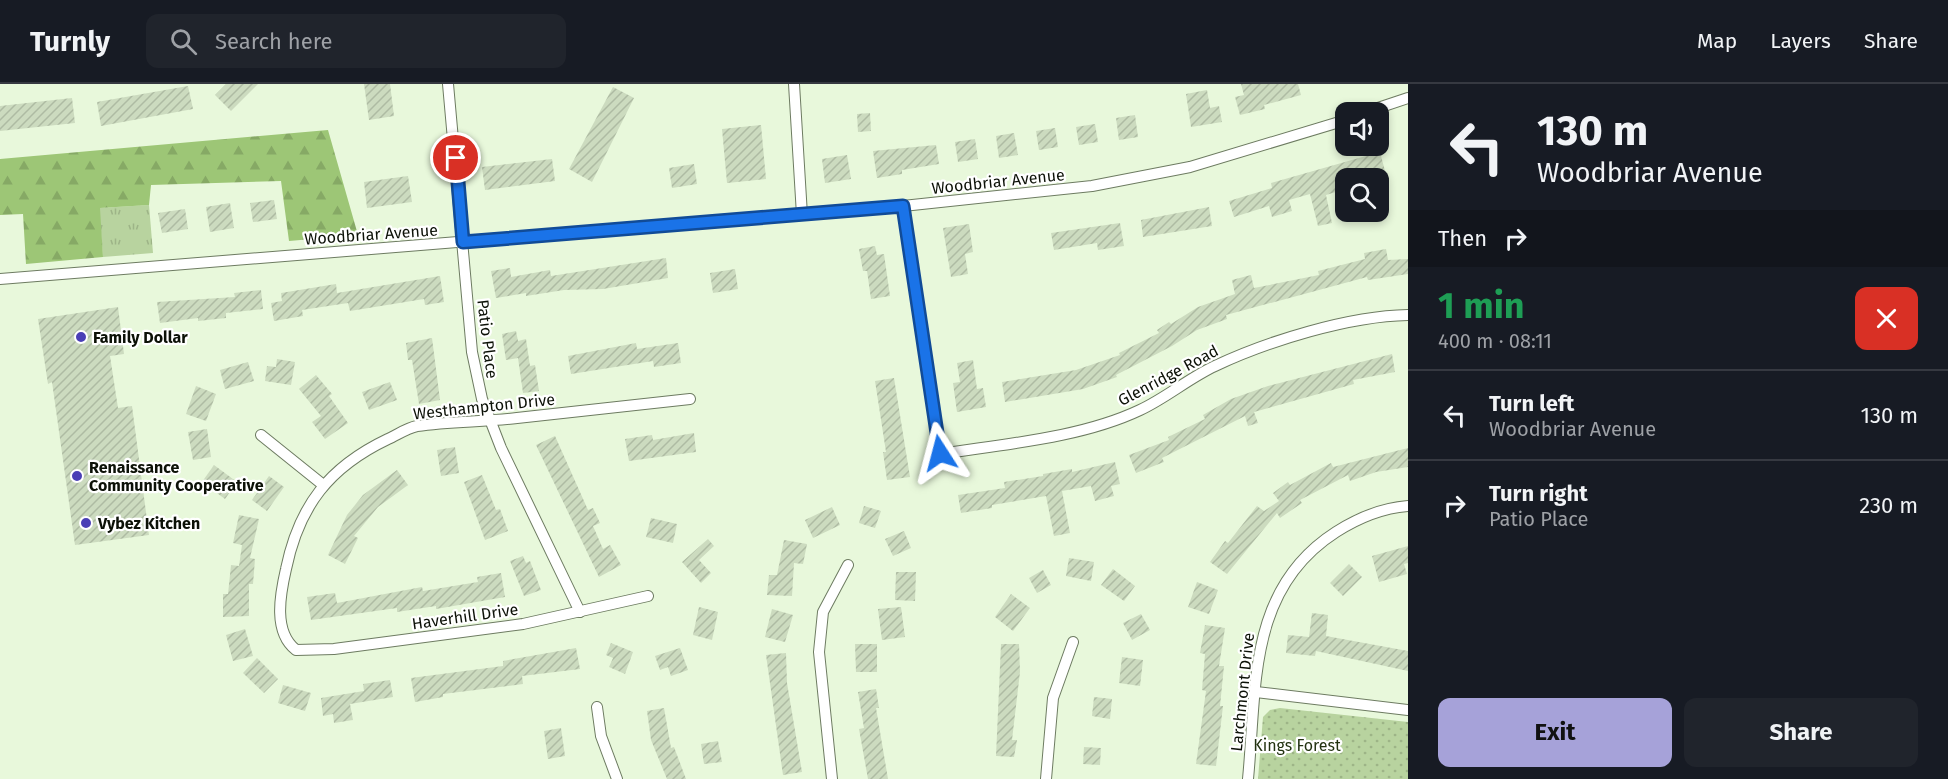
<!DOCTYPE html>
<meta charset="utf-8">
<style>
body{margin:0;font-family:"Fira Sans",sans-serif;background:#20242c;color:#f1f3f6;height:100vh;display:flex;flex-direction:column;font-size:22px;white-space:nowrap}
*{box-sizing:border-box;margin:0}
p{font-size:20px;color:#9ea1a6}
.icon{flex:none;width:33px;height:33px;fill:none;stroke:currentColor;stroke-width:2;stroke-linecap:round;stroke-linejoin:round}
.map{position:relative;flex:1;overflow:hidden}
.sheet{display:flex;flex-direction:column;background:#171b24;width:540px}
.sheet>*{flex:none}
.banner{background:#171b24;color:#f1f3f6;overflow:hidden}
.controls{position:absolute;left:1335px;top:18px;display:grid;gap:12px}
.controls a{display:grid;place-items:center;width:54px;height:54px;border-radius:12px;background:#171b24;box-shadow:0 3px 9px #0003;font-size:30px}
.pin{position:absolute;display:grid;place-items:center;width:51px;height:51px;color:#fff;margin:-26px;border:3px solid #fff;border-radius:50%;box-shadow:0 2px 6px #0007}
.me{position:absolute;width:66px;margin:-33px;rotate:351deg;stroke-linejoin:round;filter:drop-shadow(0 0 4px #0008)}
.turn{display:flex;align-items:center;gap:21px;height:126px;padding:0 30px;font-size:27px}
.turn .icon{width:78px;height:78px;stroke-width:2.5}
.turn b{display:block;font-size:42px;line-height:51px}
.then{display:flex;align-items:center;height:57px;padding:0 30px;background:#0003;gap:12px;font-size:22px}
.round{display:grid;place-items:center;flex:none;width:63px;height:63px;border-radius:12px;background:#20242c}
.summary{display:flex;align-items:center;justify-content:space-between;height:102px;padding:0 30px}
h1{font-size:36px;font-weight:700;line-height:45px;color:#1e9e55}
.primary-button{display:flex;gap:12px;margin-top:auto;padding:12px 30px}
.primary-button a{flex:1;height:69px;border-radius:12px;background:#a6a2d9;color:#111;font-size:24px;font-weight:700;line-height:69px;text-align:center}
.primary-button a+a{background:#20242c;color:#f1f3f6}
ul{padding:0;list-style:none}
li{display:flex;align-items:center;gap:18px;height:90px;padding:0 30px;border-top:2px solid #363941}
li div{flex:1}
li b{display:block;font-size:22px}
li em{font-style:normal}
header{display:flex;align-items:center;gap:36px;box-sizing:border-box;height:84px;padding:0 30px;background:#171b24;border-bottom:2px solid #363941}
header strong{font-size:28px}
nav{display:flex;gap:33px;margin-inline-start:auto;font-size:21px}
.search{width:420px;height:54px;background:#20242c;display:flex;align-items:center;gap:15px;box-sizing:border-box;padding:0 21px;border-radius:12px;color:#9ea1a6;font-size:22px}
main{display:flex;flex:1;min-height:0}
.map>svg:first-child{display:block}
</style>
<header>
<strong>Turnly</strong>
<div class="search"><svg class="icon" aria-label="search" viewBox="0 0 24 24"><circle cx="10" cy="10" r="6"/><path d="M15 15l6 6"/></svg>Search here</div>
<nav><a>Map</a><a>Layers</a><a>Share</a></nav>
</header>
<main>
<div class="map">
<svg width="1408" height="695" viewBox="0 0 1408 695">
<defs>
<pattern id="grass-tufts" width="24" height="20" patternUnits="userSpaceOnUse" patternTransform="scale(1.5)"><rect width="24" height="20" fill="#b8d39f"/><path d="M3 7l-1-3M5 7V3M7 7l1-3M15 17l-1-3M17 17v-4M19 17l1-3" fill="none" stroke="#9db487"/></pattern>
<pattern id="forest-firs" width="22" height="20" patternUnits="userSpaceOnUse" patternTransform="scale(1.5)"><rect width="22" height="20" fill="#9dc676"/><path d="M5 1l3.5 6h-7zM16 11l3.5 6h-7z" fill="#86a965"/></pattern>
<pattern id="park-dots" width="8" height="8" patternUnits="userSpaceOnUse" patternTransform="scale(1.5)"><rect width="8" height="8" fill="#b8d39f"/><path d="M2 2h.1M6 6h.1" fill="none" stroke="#9db487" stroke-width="1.8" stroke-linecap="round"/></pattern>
<pattern id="building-hatch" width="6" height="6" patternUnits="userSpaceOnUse" patternTransform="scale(1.5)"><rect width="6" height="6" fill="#ccdbbf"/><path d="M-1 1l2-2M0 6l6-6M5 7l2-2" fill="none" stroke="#aebba3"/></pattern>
</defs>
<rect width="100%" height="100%" fill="#e8f8db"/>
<path fill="url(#grass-tufts)" d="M149,121l4,48 -50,4 -4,-49z"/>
<path fill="url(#forest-firs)" d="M328,46l30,105 -69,6 -8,-60 -130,4 -2,20 -49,3 3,49 -77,7 -3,-50 -23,1v-56z"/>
<path fill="url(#park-dots)" d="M1280,624l128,14v57h-150l5,-62 7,-7z"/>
<g fill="url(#building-hatch)">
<path d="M226,0h32l-27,27 -16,-16z"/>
<path d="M364,0h26l4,32 -25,4z"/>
<path d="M1241,0h57l3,11 -37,10 1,4 -25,6 -5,-18 9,-2z"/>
<path d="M188,2l5,23 -92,17 -4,-24z"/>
<path d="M613,3l21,11 -42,84 -23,-13z"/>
<path d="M1207,6l3,18 9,-2 3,16 -31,5 -5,-33z"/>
<path d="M72,14l3,25 -75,8v-25z"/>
<path d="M870,29l1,18 -13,1 -1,-18z"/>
<path d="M1135,31l3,22 -19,3 -3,-22z"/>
<path d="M1095,40l3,18 -19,3 -3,-18z"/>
<path d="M761,41l5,54 -39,4 -5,-54z"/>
<path d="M1055,44l3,19 -19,3 -3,-19z"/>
<path d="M1014,49l4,22 -19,3 -3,-22z"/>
<path d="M975,55l3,20 -20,3 -3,-20z"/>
<path d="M936,61l3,19 -37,6v4l-25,4 -4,-27z"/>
<path d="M1380,68l5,19 -25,7h-14v3l-9,3 2,7 -13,4 6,28 -14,3 -8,-32 -21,6 3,11 -20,6 -3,-11 -35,11 -5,-16 43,-13 -1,-5z"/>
<path d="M847,71l4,24 -26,4 -3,-24z"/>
<path d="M552,75l3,22 -70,9 -3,-23z"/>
<path d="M694,80l3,20 -25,4 -3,-20z"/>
<path d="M408,92l4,26 -45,6 -3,-26z"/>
<path d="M274,116l3,19 -24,3 -3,-19z"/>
<path d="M230,119l4,25 -24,4 -4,-25z"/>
<path d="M1209,123l3,19 -69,11 -2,-17z"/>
<path d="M185,125l3,20 -26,4 -4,-20z"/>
<path d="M1120,139l4,23 -26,4 -1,-7 -43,7 -3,-17z"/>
<path d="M969,140l4,28 -8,2 3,20 -17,3 -8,-49z"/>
<path d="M875,162l2,9 7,-1 6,42 -19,3 -4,-28h-4l-4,-22z"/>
<path d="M1386,165l2,11 20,-1v15l-40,6 -1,-3 -141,38 1,4 -30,11 -25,16 -56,29 1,2 -34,12 -78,13 -3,-20 74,-12 44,-15 -1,-2 40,-20 -2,-3 12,-8 2,2 27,-17 37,-13 -3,-14 19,-5 3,13 65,-13 -1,-4 47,-12 -1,-6z"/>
<path d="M666,174l2,20 -65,11 -39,1 -38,6v-3l-30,5 -5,-27 19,-3 1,9 39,-7 1,6z"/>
<path d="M735,185l3,20 -25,4 -3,-20z"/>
<path d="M440,192l4,26 -19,3 -1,-6 -74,12 -2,-8 -46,7 1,6 -29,5 -3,-18 11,-2 -1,-8 55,-9 1,9z"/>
<path d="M261,206l2,19 -37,4v5l-28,3v-3l-38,5 -3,-21 78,-5 -1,-4z"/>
<path d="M118,223l6,47 -14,2 8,52 14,-2 17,129 -74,10 -23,-163 -4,2 -10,-65z"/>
<path d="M516,247l2,10 8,-2 4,27 5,-1 4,26 -16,2 -5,-35 -12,2 -4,-26z"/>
<path d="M432,254l8,62 -21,4 -7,-44h-4l-2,-17z"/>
<path d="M636,259l1,6 41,-6 3,20 -27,4 -1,-6 -82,13 -3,-18z"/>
<path d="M1392,270l3,18 -42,8 1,4 -100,28 4,11 -10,3 -3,-10 -83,42 2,4 -28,11 -7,-18 40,-15 -1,-3 37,-18 -2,-4 28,-16 37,-13z"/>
<path d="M277,275l18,3 -4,23 -26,-4 2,-15 9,1z"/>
<path d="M973,276l4,29 6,-1 3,19 -29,5 -4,-29 7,-1 -3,-19z"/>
<path d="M248,278l6,19 -29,8 -5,-19z"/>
<path d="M316,291l16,19 -3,2 19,27 -23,16 -13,-17 9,-6 -22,-27z"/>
<path d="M894,294l16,99 -23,3 -4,-28h3l-11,-71z"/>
<path d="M390,298l7,18 -28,10 -7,-18z"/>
<path d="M196,302l20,8 -10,27 -20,-7z"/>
<path d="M207,345l4,28 -18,3 -5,-28z"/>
<path d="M694,349l2,19 -67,9 -4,-22 27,-4 1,5z"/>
<path d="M555,352l33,74 5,-2 7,15 -7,3 10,23 7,-4 11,20 -22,12 -63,-132z"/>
<path d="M455,363l4,26 -18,3 -4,-26z"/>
<path d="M1408,364v19l-32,5 -26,9 -2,-6 -48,25 2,3 -22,15 -3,-5 -50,61 -17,-12 15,-21 3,2 29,-37 7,5 15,-10 -6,-8 15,-11 2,3 41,-22 2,4z"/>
<path d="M1115,378l5,22 -9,2 3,10 -19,5 -4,-15 -29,5 8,42 -16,3 -8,-40 -54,9v3l-31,5 -3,-18 47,-7 -1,-6 39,-6v-2l29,-5v3z"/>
<path d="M214,381l23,17 -12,17 -23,-17z"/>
<path d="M397,386l11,15 -30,22 -24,29 4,2 -13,26 -17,-9 19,-40 16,-20z"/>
<path d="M482,391l14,35 4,-1 8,22 -23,9 -21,-58z"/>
<path d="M269,392l15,11 -17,24 -15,-11z"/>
<path d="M864,422l17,5 -6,17 -16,-5z"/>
<path d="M832,423l8,18 -27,13 -8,-18z"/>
<path d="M239,431l20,4 -9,39 5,1 -2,25h-4v32l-26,1v-23h5l3,-29 8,1 3,-21 -9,-2z"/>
<path d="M651,434l26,6 -4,19 -27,-6z"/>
<path d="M904,447l7,17 -18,8 -8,-17z"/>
<path d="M708,455l6,7 -15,14 12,13 -10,10 -19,-21z"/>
<path d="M784,456l23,4 -4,20 -9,-1 -2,33 -25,-1 2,-20h8z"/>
<path d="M1408,462v17l-4,1 3,10 -28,8 -7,-26z"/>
<path d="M523,472l3,7 4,-2 11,29 -17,6 -14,-35z"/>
<path d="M1069,474l25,4 -3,19 -25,-5z"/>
<path d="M1349,480l13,13 -19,19 -13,-13z"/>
<path d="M1113,485l22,17 -11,15 -23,-16z"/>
<path d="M1043,486l8,15 -14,8 -8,-15z"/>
<path d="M896,488h20l-1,29 -20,-1z"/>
<path d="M501,489l4,24 -69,12v-3l-39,6v-4l-86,12 -4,-23 28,-4 2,10 85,-16 1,4 55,-9 -1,-5z"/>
<path d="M1197,498l21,8 -9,24 -21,-7z"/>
<path d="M1011,510l19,14 -17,23 -18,-14z"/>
<path d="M699,523l19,5 -6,28 -19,-5z"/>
<path d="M901,523l4,30 -23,3 -4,-31z"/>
<path d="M772,525l21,6 -8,27 -20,-5z"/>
<path d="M1312,529l16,2 -2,21 82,15v20l-92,-20 -1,5 -29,-3 2,-18 21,2z"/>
<path d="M1141,530l9,16 -18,10 -9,-17z"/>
<path d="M1205,541l20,3 -6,38h5l-4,40h3l-7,60 -20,-2 10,-73 -4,-1 3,-36 -5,-1z"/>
<path d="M245,545l8,27 -20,5 -7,-26z"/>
<path d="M611,559l22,9 -8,22 -16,-7 4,-9 -7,-3z"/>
<path d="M855,560h22v28h-21z"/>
<path d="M1001,560h18l1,28 -8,68h5l-3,17 -18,-1z"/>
<path d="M576,564l4,21 -58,7 1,8 -80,10v3l-28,5 -4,-24 92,-12v-5z"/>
<path d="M680,564l8,22 -17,6 -3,-9 -8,3 -5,-14z"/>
<path d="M786,569l1,30 15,89 -19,3 -17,-120z"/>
<path d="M1122,573l21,3 -3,26 -21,-3z"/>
<path d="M257,574l21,21 -14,14 -21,-20z"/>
<path d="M390,596l3,17 -43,7 3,16 -19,3 -1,-9 -10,2 -2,-18 43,-7 -1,-7z"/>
<path d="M283,601l28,8 -6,18 -27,-8z"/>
<path d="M876,605l3,19h-3l12,71h-20l-9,-50 5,-1 -6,-36z"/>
<path d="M1094,613l18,2 -2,20 -18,-3z"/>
<path d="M664,624l7,40 3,-1 12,32h-19l-16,-39 -4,-29z"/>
<path d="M561,644l4,28 -17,3 -4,-28z"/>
<path d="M718,657l4,21 -18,2 -3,-20z"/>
<path d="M1084,663l17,1 -1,17 -17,-1z"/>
</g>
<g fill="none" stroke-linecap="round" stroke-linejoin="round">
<g stroke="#6d7b61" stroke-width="12">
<g id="street">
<path d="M448,0l24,268 10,47 19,49 79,164"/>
<path d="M794,0l8,131"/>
<path d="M1366,28l42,-14"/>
<path d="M903,122l37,248c64,-10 141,-16 200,-44 26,-12 49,-32 75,-44 53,-25 134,-50 193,-51"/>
<path d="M0,195l903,-73 189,-20 98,-19 156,-47"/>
<path d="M261,351l61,49"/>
<path d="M648,512l-125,28 -189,25 -38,1c-23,-18 -16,-55 -10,-81 13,-63 43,-102 102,-130 9,-4 19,-11 29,-13 33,-5 67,-4 100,-8 58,-6 115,-13 173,-19"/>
<path d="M1256,608l152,18"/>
<path d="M597,623l4,29 16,43"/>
<path d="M832,695l-13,-127 4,-40 25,-47"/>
<path d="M1046,695l7,-81 20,-56"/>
<path d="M1248,695c9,-92 -1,-190 88,-247 22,-14 46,-24 72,-26"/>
</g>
</g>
<use href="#street" stroke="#fff" stroke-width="10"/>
</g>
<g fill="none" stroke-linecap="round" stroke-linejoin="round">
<g stroke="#114b97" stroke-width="15">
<path id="route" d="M456,74l7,84 440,-36 37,247"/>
</g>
<use href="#route" stroke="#1a73e8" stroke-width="10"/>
</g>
<g fill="#4a3fb6" stroke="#fff" stroke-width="2">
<circle cx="81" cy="253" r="6"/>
<circle cx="77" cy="392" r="6"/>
<circle cx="86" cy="439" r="6"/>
</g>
<g text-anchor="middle" stroke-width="4.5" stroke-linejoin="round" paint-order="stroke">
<g font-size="16" fill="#0c1107" stroke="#fff">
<text transform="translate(998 97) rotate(-6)" y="6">Woodbriar Avenue</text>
<text transform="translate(371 150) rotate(-4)" y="6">Woodbriar Avenue</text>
<text transform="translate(488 255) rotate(83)" y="6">Patio Place</text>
<text transform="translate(1168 291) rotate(-28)" y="6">Glenridge Road</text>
<text transform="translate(484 322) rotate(-6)" y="6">Westhampton Drive</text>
<text transform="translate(465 532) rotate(-8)" y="6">Haverhill Drive</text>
<text transform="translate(1242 608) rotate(-84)" y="6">Larchmont Drive</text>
</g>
<g font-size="16" font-weight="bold" fill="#0c1107" stroke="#fff" text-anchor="start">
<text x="93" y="259">Family Dollar</text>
<text x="89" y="389">Renaissance<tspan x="89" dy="18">Community Cooperative</tspan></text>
<text x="98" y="445">Vybez Kitchen</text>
</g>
<g font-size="16" fill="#223210" stroke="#fff">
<text x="1297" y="667">Kings Forest</text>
</g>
</g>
</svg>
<div class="controls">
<a><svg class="icon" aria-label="sound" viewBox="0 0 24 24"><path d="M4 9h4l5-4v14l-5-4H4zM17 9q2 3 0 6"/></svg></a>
<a><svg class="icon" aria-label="search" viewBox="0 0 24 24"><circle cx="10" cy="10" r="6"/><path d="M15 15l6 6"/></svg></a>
</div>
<div class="pin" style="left:456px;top:74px;background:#d93025"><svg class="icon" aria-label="arrive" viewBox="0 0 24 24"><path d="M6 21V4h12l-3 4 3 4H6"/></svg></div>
<svg class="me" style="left:940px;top:369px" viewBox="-20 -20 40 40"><path d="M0-17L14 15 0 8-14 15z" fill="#1a73e8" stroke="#fff" stroke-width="4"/></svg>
</div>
<section class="sheet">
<div class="banner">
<div class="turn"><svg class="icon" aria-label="left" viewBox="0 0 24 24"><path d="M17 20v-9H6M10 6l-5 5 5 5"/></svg><div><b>130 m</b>Woodbriar Avenue</div></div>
<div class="then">Then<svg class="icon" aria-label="right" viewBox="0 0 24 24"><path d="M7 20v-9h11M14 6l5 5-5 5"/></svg></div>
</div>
<div class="summary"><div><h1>1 min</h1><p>400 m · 08:11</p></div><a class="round" style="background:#d93025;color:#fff"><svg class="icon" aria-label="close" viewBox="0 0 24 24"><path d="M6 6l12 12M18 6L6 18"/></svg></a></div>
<ul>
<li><svg class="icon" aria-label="left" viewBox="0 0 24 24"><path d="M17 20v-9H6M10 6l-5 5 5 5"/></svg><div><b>Turn left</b><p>Woodbriar Avenue</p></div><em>130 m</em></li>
<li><svg class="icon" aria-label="right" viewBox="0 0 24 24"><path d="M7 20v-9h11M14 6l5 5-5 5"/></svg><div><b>Turn right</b><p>Patio Place</p></div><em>230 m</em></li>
</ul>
<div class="primary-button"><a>Exit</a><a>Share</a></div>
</section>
</main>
